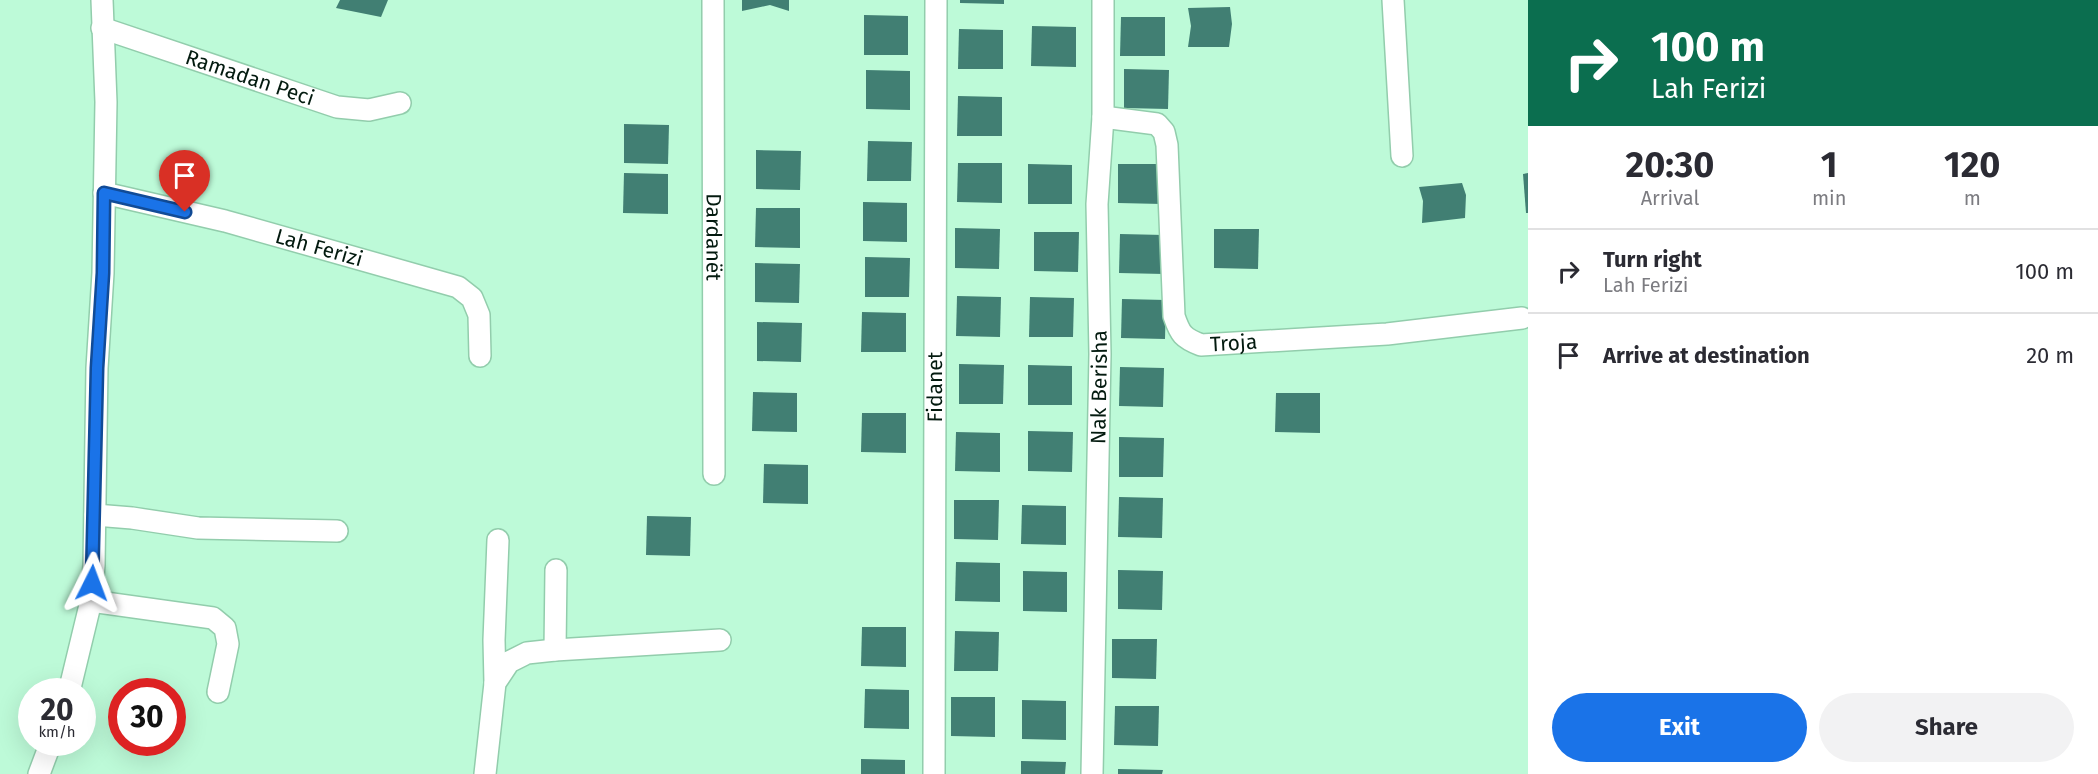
<!DOCTYPE html>
<meta charset="utf-8">
<style>
body{margin:0;font-family:"Fira Sans",sans-serif;background:#f2f2f3;color:#2b2b33;height:100vh;display:flex;flex-direction:column;font-size:22px;white-space:nowrap}
*{box-sizing:border-box;margin:0}
p{font-size:20px;color:#7c7c81}
.icon{flex:none;width:33px;height:33px;fill:none;stroke:currentColor;stroke-width:2;stroke-linecap:round;stroke-linejoin:round}
.map{position:relative;flex:1;overflow:hidden}
.details{display:flex;flex-direction:column;background:#fff;width:570px}
.details>*{flex:none}
.top-card{background:#0b6e4f;color:#fff;overflow:hidden}
.speed{position:absolute;left:18px;top:678px;display:flex;gap:12px;font-size:30px;font-weight:700;text-align:center}
.speed>*{display:grid;place-content:center;width:78px;height:78px;border-radius:50%;background:#fff;box-shadow:0 6px 24px #0002;line-height:1}
.speed small{font-size:15px;font-weight:400}
.speed .limit{border:9px solid #d22;background:#fff;color:#111}
.pin{position:absolute;display:grid;place-items:center;width:51px;height:51px;color:#fff;margin:-62px -26px;border-radius:50% 50% 50% 0;rotate:-45deg;box-shadow:0 0 6px #0007}
.pin .icon{rotate:45deg}
.me{position:absolute;width:66px;margin:-33px;rotate:3deg;stroke-linejoin:round;filter:drop-shadow(0 0 4px #0008)}
.turn{display:flex;align-items:center;gap:21px;height:126px;padding:0 24px;font-size:27px}
.turn .icon{width:78px;height:78px;stroke-width:2.5}
.turn b{display:block;font-size:42px;line-height:51px}
.eta{display:flex;justify-content:space-evenly;align-items:center;height:102px;text-align:center}
.eta b{font-size:36px;font-weight:700;line-height:42px}
.cta{display:flex;gap:12px;margin-top:auto;padding:12px 24px}
.cta a{flex:1;height:69px;border-radius:36px;background:#1a73e8;color:#fff;font-size:24px;font-weight:700;line-height:69px;text-align:center}
.cta a+a{background:#f2f2f3;color:#2b2b33}
ul{padding:0;list-style:none}
li{display:flex;align-items:center;gap:18px;height:84px;padding:0 24px;border-top:2px solid #e1e1e2}
li div{flex:1}
li b{display:block;font-size:22px}
li em{font-style:normal}
main{display:flex;flex:1;min-height:0}
.map>svg:first-child{display:block}
</style>
<main>
<div class="map">
<svg width="1528" height="774" viewBox="0 0 1528 774">
<rect width="100%" height="100%" fill="#bdfad8"/>
<g fill="#417f73">
<path d="M340,0h48l-7,17 -45,-9z"/>
<path d="M742,0h47v11l-19,-6 -28,6z"/>
<path d="M960,0h44v4l-44,-1z"/>
<path d="M1230,7l2,17 -3,23h-41l3,-21 -3,-18z"/>
<path d="M864,15l44,1v39h-44z"/>
<path d="M1121,17h44v39h-45z"/>
<path d="M1032,26l44,1v40l-45,-1z"/>
<path d="M959,29l44,1v39h-45z"/>
<path d="M1124,69l45,1 -1,39 -44,-1z"/>
<path d="M866,70l44,1v39l-44,-1z"/>
<path d="M958,96l44,1v39h-45z"/>
<path d="M624,124l45,1 -1,39 -44,-1z"/>
<path d="M868,141l44,1 -1,39h-44z"/>
<path d="M756,150l45,1 -1,39 -44,-1z"/>
<path d="M958,163h44v40l-45,-1z"/>
<path d="M1028,164l44,1v39h-44z"/>
<path d="M1118,164h45l-1,40 -44,-1z"/>
<path d="M624,173l44,1v40l-45,-1z"/>
<path d="M1528,173v40h-2l-3,-39z"/>
<path d="M1462,183l4,12 -1,23 -43,5 1,-22 -4,-14z"/>
<path d="M863,202l44,1v39l-44,-1z"/>
<path d="M756,208h44v40l-45,-1z"/>
<path d="M955,228l45,1 -1,40 -44,-1z"/>
<path d="M1214,229h45l-1,40 -44,-1z"/>
<path d="M1034,232h45l-1,40 -44,-1z"/>
<path d="M1120,234l44,1v39l-45,-1z"/>
<path d="M865,257l45,1 -1,39h-44z"/>
<path d="M755,263l45,1 -1,39 -44,-1z"/>
<path d="M957,296l44,1 -1,40 -44,-1z"/>
<path d="M1030,297l44,1 -1,39h-44z"/>
<path d="M1122,299l44,1 -1,39 -44,-1z"/>
<path d="M862,312l44,1v39h-45z"/>
<path d="M757,322l45,1 -1,39 -44,-1z"/>
<path d="M959,364l45,1 -1,39h-44z"/>
<path d="M1028,365l44,1v39h-44z"/>
<path d="M1120,367l44,1 -1,39 -44,-1z"/>
<path d="M753,392l44,1v39l-45,-1z"/>
<path d="M1276,393h44v40l-45,-1z"/>
<path d="M862,413h44v40l-45,-1z"/>
<path d="M1028,431l45,1 -1,40 -44,-1z"/>
<path d="M956,432l44,1v39l-45,-1z"/>
<path d="M1119,437l45,1 -1,39h-44z"/>
<path d="M764,464l44,1v39l-45,-1z"/>
<path d="M1119,497l44,1 -1,40 -44,-1z"/>
<path d="M954,500h45l-1,40 -44,-1z"/>
<path d="M1022,505l44,1v39l-45,-1z"/>
<path d="M647,516l44,1 -1,39 -44,-1z"/>
<path d="M956,562l44,1v39l-45,-1z"/>
<path d="M1118,570l45,1 -1,39 -44,-1z"/>
<path d="M1023,571l44,1v40l-44,-1z"/>
<path d="M862,627h44v40l-45,-1z"/>
<path d="M955,631l44,1 -1,39h-44z"/>
<path d="M1112,639h45l-1,40 -44,-1z"/>
<path d="M865,689l44,1v39l-45,-1z"/>
<path d="M951,697h44v40l-44,-1z"/>
<path d="M1022,700l44,1v39l-44,-1z"/>
<path d="M1115,706h44l-1,40 -44,-1z"/>
<path d="M861,759l44,1v14h-44z"/>
<path d="M1021,761l45,1 -1,12h-44z"/>
<path d="M1118,769l45,1 -1,4h-44z"/>
</g>
<g fill="none" stroke-linecap="round" stroke-linejoin="round">
<g stroke="#92cdac" stroke-width="24">
<g id="street">
<path id="s1" d="M713,0l1,474"/>
<path d="M1393,0l9,156"/>
<path id="s2" d="M102,28l235,79 32,3 31,-7"/>
<path id="s3" d="M1103,117l54,7 7,8 3,13 7,171c6,18 9,22 27,29l186,-11 135,-16"/>
<path id="s4" d="M104,193l121,28 233,66 14,11 7,17 1,41"/>
<path d="M95,515l37,3 66,10 139,3"/>
<path d="M91,601l122,17 12,10 3,16 -10,48"/>
<path d="M555,650l1,-80"/>
<path d="M495,683l-1,-43 4,-100"/>
<path d="M69,692l22,-91 3,-36 3,-197 6,-95 3,-171 -4,-102"/>
<path d="M39,774l12,-32"/>
<path d="M485,774l10,-91 14,-21 18,-9 28,-3 165,-10"/>
<path id="s5" d="M934,774l2,-774"/>
<path id="s6" d="M1092,774l8,-420 -3,-150 6,-87v-117"/>
</g>
</g>
<use href="#street" stroke="#fff" stroke-width="21"/>
</g>
<g fill="none" stroke-linecap="round" stroke-linejoin="round">
<g stroke="#114b97" stroke-width="15">
<path id="route" d="M92,583l5,-215 6,-95 1,-80 81,19"/>
</g>
<use href="#route" stroke="#1a73e8" stroke-width="10"/>
</g>
<g text-anchor="middle" stroke-width="4.5" stroke-linejoin="round" paint-order="stroke">
<g font-size="21" fill="#031a0f" stroke="#e6fef0">
<text dy="7" stroke="none"><textPath href="#s2" startOffset="156">Ramadan Peci</textPath></text>
<text dy="7" stroke="none"><textPath href="#s1" startOffset="237">Dardanët</textPath></text>
<text dy="7" stroke="none"><textPath href="#s4" startOffset="222">Lah Ferizi</textPath></text>
<text dy="7" stroke="none"><textPath href="#s3" startOffset="324">Troja</textPath></text>
<text dy="7" stroke="none"><textPath href="#s5" startOffset="387">Fidanet</textPath></text>
<text dy="7" stroke="none"><textPath href="#s6" startOffset="387">Nak Berisha</textPath></text>
</g>
</g>
</svg>
<div class="speed"><div>20<small>km/h</small></div><div class="limit">30</div></div>
<div class="pin" style="left:185px;top:212px;background:#d93025"><svg class="icon" aria-label="arrive" viewBox="0 0 24 24"><path d="M6 21V4h12l-3 4 3 4H6"/></svg></div>
<svg class="me" style="left:92px;top:583px" viewBox="-20 -20 40 40"><path d="M0-17L14 15 0 8-14 15z" fill="#1a73e8" stroke="#fff" stroke-width="4"/></svg>
</div>
<section class="details">
<div class="top-card">
<div class="turn"><svg class="icon" aria-label="right" viewBox="0 0 24 24"><path d="M7 20v-9h11M14 6l5 5-5 5"/></svg><div><b>100 m</b>Lah Ferizi</div></div>
</div>
<div class="eta">
<div><b>20:30</b><p>Arrival</p></div>
<div><b>1</b><p>min</p></div>
<div><b>120</b><p>m</p></div>
</div>
<ul>
<li><svg class="icon" aria-label="right" viewBox="0 0 24 24"><path d="M7 20v-9h11M14 6l5 5-5 5"/></svg><div><b>Turn right</b><p>Lah Ferizi</p></div><em>100 m</em></li>
<li><svg class="icon" aria-label="arrive" viewBox="0 0 24 24"><path d="M6 21V4h12l-3 4 3 4H6"/></svg><div><b>Arrive at destination</b></div><em>20 m</em></li>
</ul>
<div class="cta"><a>Exit</a><a>Share</a></div>
</section>
</main>
